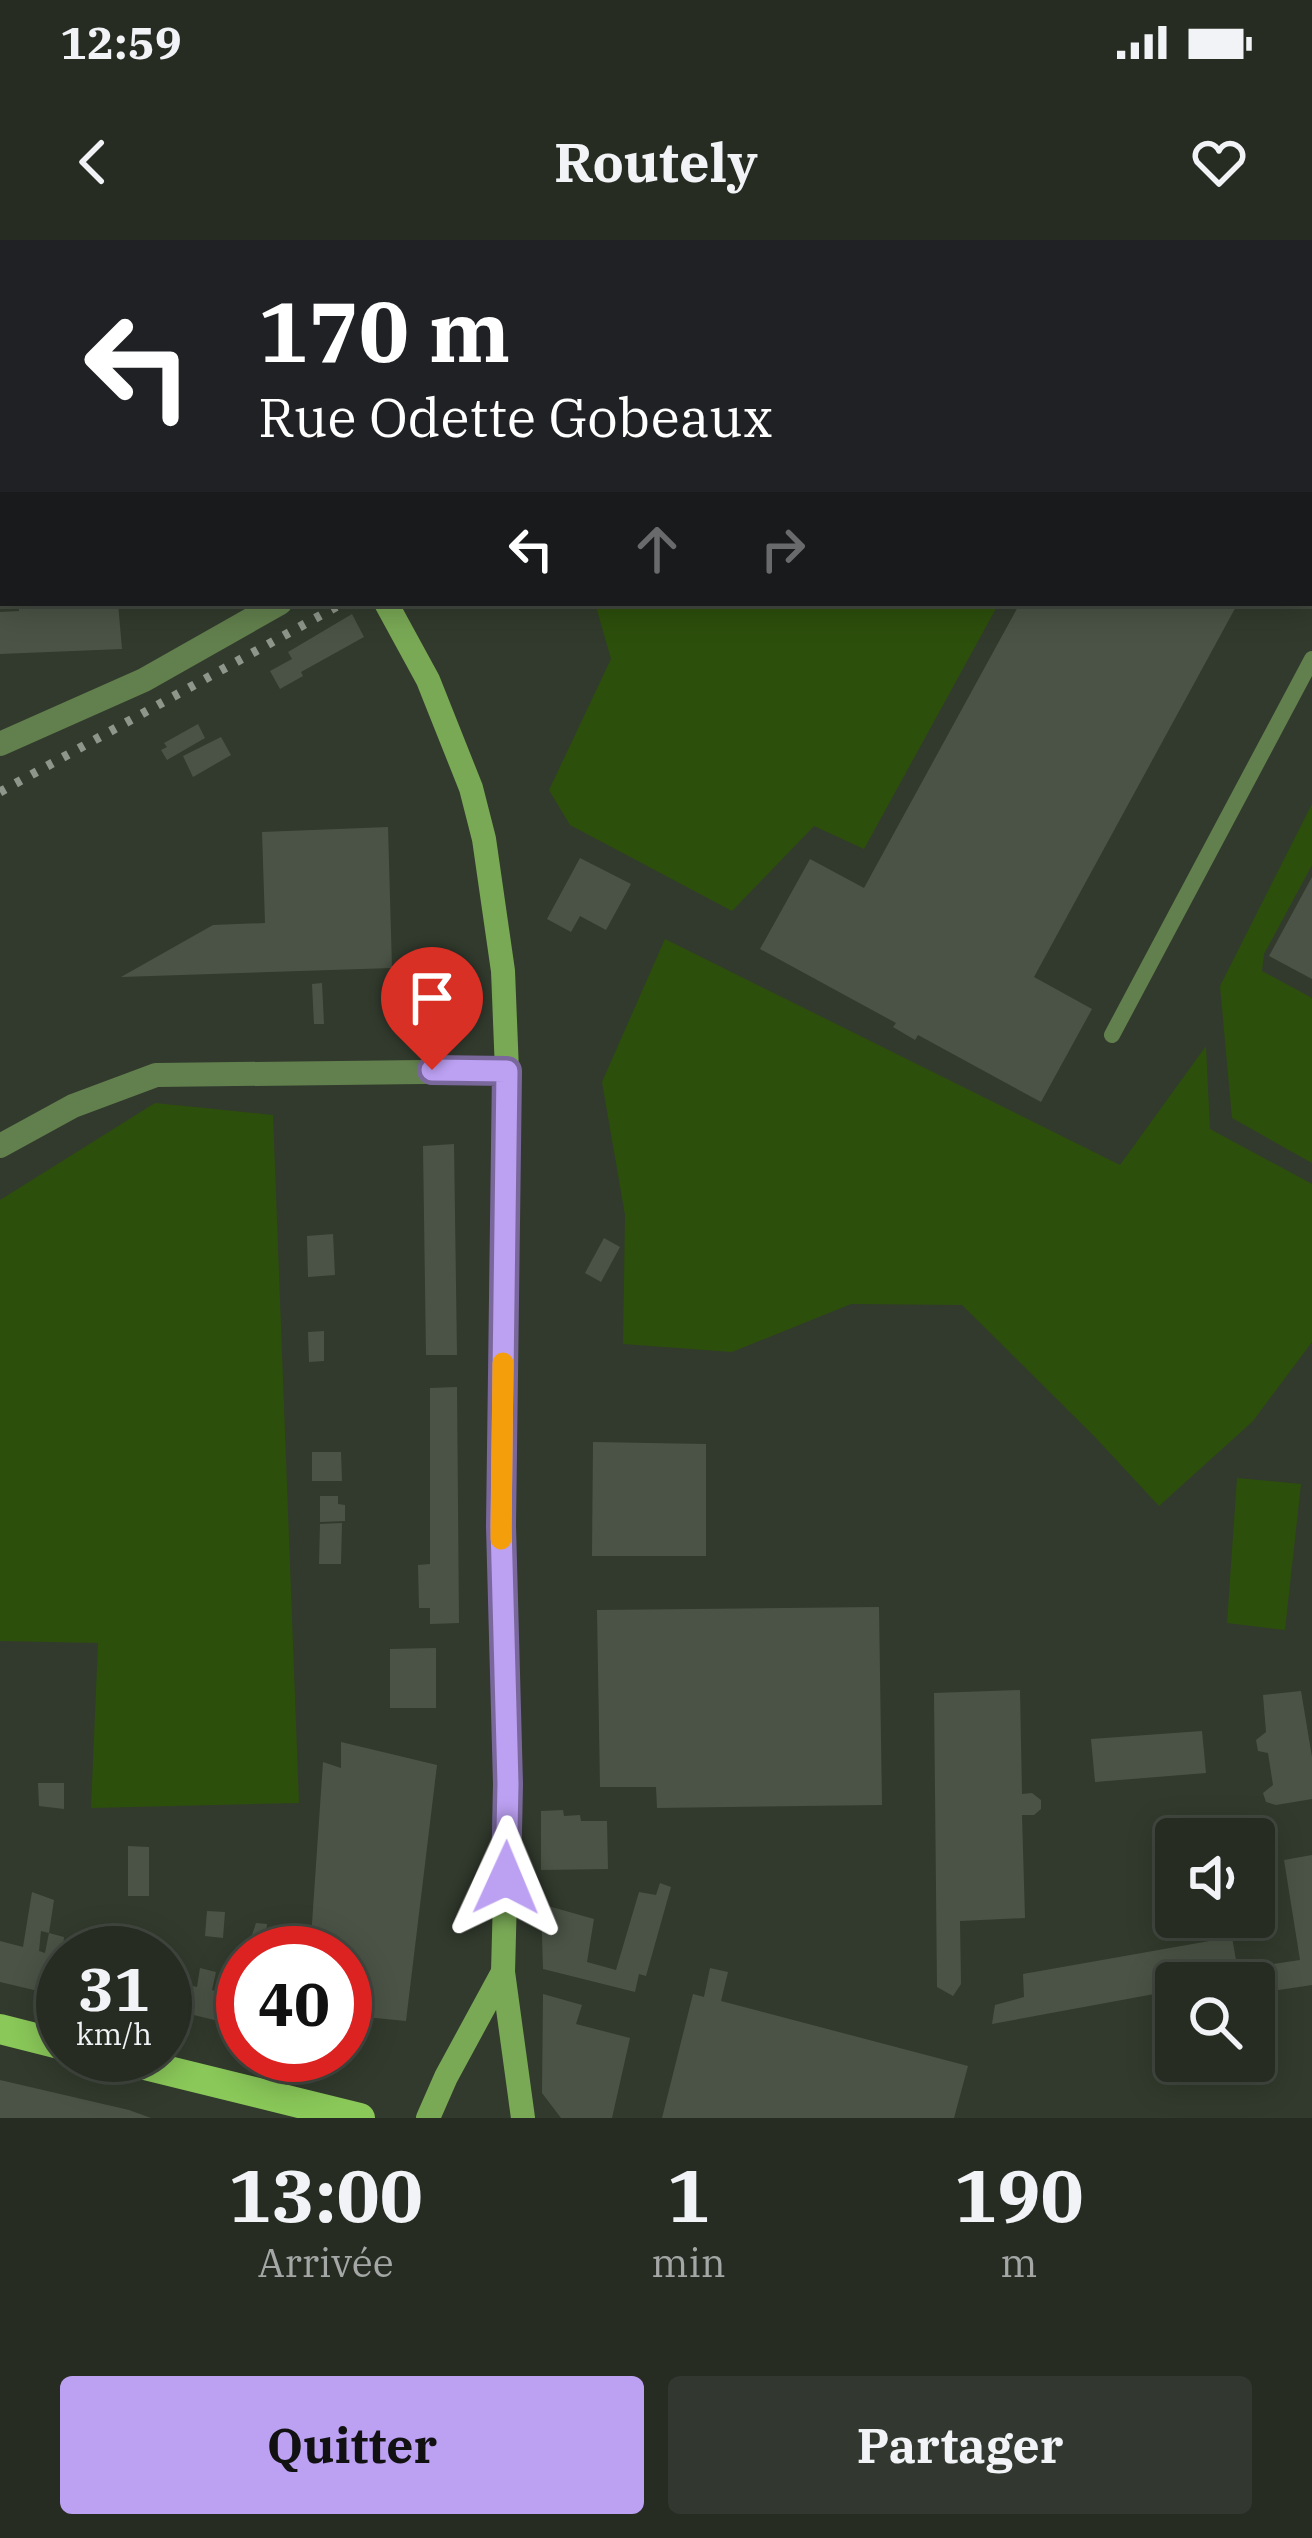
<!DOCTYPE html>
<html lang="fr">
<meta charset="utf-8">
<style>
body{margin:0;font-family:"IBM Plex Serif",serif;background:#32382f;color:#f1f3f6;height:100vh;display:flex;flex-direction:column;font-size:45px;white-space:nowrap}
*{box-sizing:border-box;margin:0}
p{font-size:39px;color:#a4a7a5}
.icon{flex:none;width:66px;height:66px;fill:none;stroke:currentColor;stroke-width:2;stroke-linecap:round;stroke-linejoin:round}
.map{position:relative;height:1878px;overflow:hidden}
.side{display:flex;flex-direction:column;background:#262c22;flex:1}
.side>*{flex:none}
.guide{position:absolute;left:0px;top:0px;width:1314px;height:366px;box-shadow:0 6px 30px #0003,0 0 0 3px #424840;background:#202124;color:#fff;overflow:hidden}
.controls{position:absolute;left:1155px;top:1578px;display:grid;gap:24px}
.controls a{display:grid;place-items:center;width:120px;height:120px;border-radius:12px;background:#262c22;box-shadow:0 6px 30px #0003,0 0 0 3px #424840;font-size:60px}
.speed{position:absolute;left:36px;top:1686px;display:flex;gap:24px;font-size:60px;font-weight:700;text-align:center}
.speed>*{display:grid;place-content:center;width:156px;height:156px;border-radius:50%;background:#262c22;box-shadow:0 6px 30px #0003,0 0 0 3px #424840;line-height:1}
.speed small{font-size:30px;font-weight:400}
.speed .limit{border:18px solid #d22;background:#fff;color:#111}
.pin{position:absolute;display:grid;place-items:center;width:102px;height:102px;color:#fff;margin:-123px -51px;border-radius:50% 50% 50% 0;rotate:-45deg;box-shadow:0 0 12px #0007}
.pin .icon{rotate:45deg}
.me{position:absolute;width:132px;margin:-66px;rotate:1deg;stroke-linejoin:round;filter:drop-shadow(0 0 9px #0008)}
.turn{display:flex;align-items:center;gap:42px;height:252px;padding:0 60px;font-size:54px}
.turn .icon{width:156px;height:156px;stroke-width:2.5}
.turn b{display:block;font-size:84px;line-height:102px}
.lanes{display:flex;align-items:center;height:114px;padding:0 60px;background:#0003;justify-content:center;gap:60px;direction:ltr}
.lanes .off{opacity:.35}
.eta{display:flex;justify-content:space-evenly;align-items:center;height:204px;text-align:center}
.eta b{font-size:72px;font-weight:700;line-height:84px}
.action{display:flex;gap:24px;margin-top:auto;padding:24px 60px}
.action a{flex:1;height:138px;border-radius:12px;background:#bca0f2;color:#111;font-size:48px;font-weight:700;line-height:138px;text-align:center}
.action a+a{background:#32382f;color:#f1f3f6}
.status{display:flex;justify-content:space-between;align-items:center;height:84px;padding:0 60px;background:#262c22;direction:ltr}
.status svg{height:33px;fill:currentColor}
header{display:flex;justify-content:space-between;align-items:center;height:156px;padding:0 60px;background:#262c22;font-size:54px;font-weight:700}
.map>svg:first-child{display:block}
</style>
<div class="status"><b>12:59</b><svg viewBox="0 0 49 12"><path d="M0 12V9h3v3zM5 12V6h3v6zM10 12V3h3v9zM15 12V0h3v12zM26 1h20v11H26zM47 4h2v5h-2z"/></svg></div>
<header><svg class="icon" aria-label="back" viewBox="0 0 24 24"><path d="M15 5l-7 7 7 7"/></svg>Routely<svg class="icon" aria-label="heart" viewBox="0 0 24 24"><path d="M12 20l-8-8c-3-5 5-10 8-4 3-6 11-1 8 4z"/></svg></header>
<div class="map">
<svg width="1312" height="1878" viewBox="0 0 1312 1878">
<rect width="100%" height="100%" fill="#323a2d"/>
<g fill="#2d4f0c">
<path d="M595,363h404l-135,246 -50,-23 -82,85 -162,-86 -21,-35 62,-131z"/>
<path d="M1312,564v61l-48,89 -2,17 50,27v165l-80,-45 -12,-132z"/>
<path d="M665,699l455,226 86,-119 4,83 102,55v158l-59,79 -94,85 -65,-70 -132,-131 -111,-1 -119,48 -109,-8 2,-129 -23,-133z"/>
<path d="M155,863l118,12 26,688 -208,5 7,-165 -98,-2v-441z"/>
<path d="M1237,1238l64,6 -16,146 -58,-7z"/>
</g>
<g fill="#4b5346">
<path d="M19,363h99l4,46 -122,5v-42l19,-1z"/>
<path d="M1020,363h218l-204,374 58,32 -51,93 -123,-67 -3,5 -22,-13 3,-4 -136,-74 50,-90 54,29z"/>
<path d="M352,374l12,23 -63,35 2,4 -23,13 -10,-18 22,-12 -4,-7z"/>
<path d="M198,484l7,14 -38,22 -6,-10 6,-3 -3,-4z"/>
<path d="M221,497l10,18 -38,22 -10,-21z"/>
<path d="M388,587l4,141 -271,9 92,-52 52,-2 -3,-91z"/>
<path d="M580,618l51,26 -25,46 -26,-14 -9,16 -24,-13z"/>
<path d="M1312,637v102l-43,-23z"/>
<path d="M322,743l2,41h-10l-2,-40z"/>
<path d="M454,904l3,211h-31l-3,-209z"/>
<path d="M333,994l2,41 -27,2 -1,-41z"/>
<path d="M604,998l16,9 -19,35 -16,-9z"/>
<path d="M324,1091v30l-15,1 -1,-30z"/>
<path d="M457,1147l2,236 -29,1v-16h-11l-1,-43 12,-1v-176z"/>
<path d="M593,1202l113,2v112h-114z"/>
<path d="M312,1212h29l1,29h-30z"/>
<path d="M320,1256h18v8l7,1v16l-25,1z"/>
<path d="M342,1283l-1,41h-22l1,-40z"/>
<path d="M879,1367l3,198 -225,3 -1,-21h-56l-3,-177z"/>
<path d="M436,1408v60h-46v-59z"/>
<path d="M1020,1450l2,104 10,-1 9,7v9l-7,6h-12l3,103 -65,3 1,63 -8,12 -16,-9 -3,-294z"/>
<path d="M1301,1451l11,66v42l-36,6 -10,-3 -3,-9 10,-8 -5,-32 -10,-2 -2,-11 10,-8 -3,-37z"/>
<path d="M1202,1491l4,42 -111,9 -4,-43z"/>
<path d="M341,1502l96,23 -31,256 -61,-6v-62h-35l13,-191 18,6z"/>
<path d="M38,1543h26v26l-25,-3z"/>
<path d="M563,1570l1,6 16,-1 1,6h26l1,48 -67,1v-59z"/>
<path d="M128,1606l21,1v49h-21z"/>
<path d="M1312,1615v130l-40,6 -5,-26 33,-5 -16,-100z"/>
<path d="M660,1643l11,4 -25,89 -7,-2 -4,18 -92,-23 -2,-65 53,15 -7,43 29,8 23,-78 17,3z"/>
<path d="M32,1652l22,8 -5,33 -8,-2 -2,20 6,2 4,-20 15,4 -5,59 -59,-14v-41l23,6z"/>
<path d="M207,1671l18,1 -2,26 -18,-2z"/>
<path d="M256,1683l11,1 -3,29h-18z"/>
<path d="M1232,1697l8,46h-64v7l-184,34 3,-19 29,-8 -1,-23z"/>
<path d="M200,1728l16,4 -4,18 31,9v28l-78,-19v-29l32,8z"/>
<path d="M710,1728l18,4 -7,29 247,65 -14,52h-292l31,-124 11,3z"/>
<path d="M543,1754l39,11 -6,19 54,14 -18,80h-51l-19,-25z"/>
<path d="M0,1840l129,30 22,8h-151z"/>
</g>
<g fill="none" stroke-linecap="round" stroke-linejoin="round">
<g stroke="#62804d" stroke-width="16">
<path d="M751,3l3,-3"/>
<path d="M1112,795l200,-376"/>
</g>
<g stroke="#62804d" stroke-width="24">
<path d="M1190,0l6,3"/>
<path d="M1311,56h1"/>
<path d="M0,504l144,-64 136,-77"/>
<path d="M0,906l73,-40 83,-31 351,-4"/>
</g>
<g stroke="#79a955" stroke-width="24">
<path d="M177,0l2,3"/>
<path d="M386,363l42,77 43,108 13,51 19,132 4,100 -6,455 7,258 -5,188 20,146"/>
<path d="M428,1878l18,-41 57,-105"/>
</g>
<g stroke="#8ac859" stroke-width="30">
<path d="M0,1789l63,16"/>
<path d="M104,1815l256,63"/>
</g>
<g stroke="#8e958a" stroke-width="9" stroke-dasharray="6 12" stroke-linecap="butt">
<path d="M988,3l5,-3"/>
<path d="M0,552l343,-189"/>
</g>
</g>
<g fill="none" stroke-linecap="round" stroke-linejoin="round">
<g stroke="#7a689d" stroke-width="30">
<path id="route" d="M432,830l75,1 -6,455 7,258 -2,94"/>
</g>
<use href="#route" stroke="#bca0f2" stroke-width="21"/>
<path stroke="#f59e0b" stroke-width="21" d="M501,1299l2,-176"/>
</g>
</svg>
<div class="controls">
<a><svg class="icon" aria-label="sound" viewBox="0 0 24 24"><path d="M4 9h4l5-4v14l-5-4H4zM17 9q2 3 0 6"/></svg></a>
<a><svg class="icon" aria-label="search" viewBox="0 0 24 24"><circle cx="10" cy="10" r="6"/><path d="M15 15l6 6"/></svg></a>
</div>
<div class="speed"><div>31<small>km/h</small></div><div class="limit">40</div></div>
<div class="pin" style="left:432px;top:830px;background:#d93025"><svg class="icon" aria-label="arrive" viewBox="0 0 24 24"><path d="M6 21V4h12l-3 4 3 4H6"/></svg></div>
<svg class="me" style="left:506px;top:1638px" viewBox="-20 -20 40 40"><path d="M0-17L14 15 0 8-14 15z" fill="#bca0f2" stroke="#fff" stroke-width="4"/></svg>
<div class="guide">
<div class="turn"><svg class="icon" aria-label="left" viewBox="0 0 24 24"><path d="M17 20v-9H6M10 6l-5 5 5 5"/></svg><div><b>170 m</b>Rue Odette Gobeaux</div></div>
<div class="lanes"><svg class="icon" aria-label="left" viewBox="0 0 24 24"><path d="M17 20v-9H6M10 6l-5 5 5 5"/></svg><svg class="icon off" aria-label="ahead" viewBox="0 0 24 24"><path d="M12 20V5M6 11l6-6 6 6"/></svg><svg class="icon off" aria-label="right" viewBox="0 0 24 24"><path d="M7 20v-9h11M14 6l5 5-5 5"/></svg></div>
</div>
</div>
<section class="side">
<div class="eta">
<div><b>13:00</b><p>Arrivée</p></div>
<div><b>1</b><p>min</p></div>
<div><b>190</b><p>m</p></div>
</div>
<div class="action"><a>Quitter</a><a>Partager</a></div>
</section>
